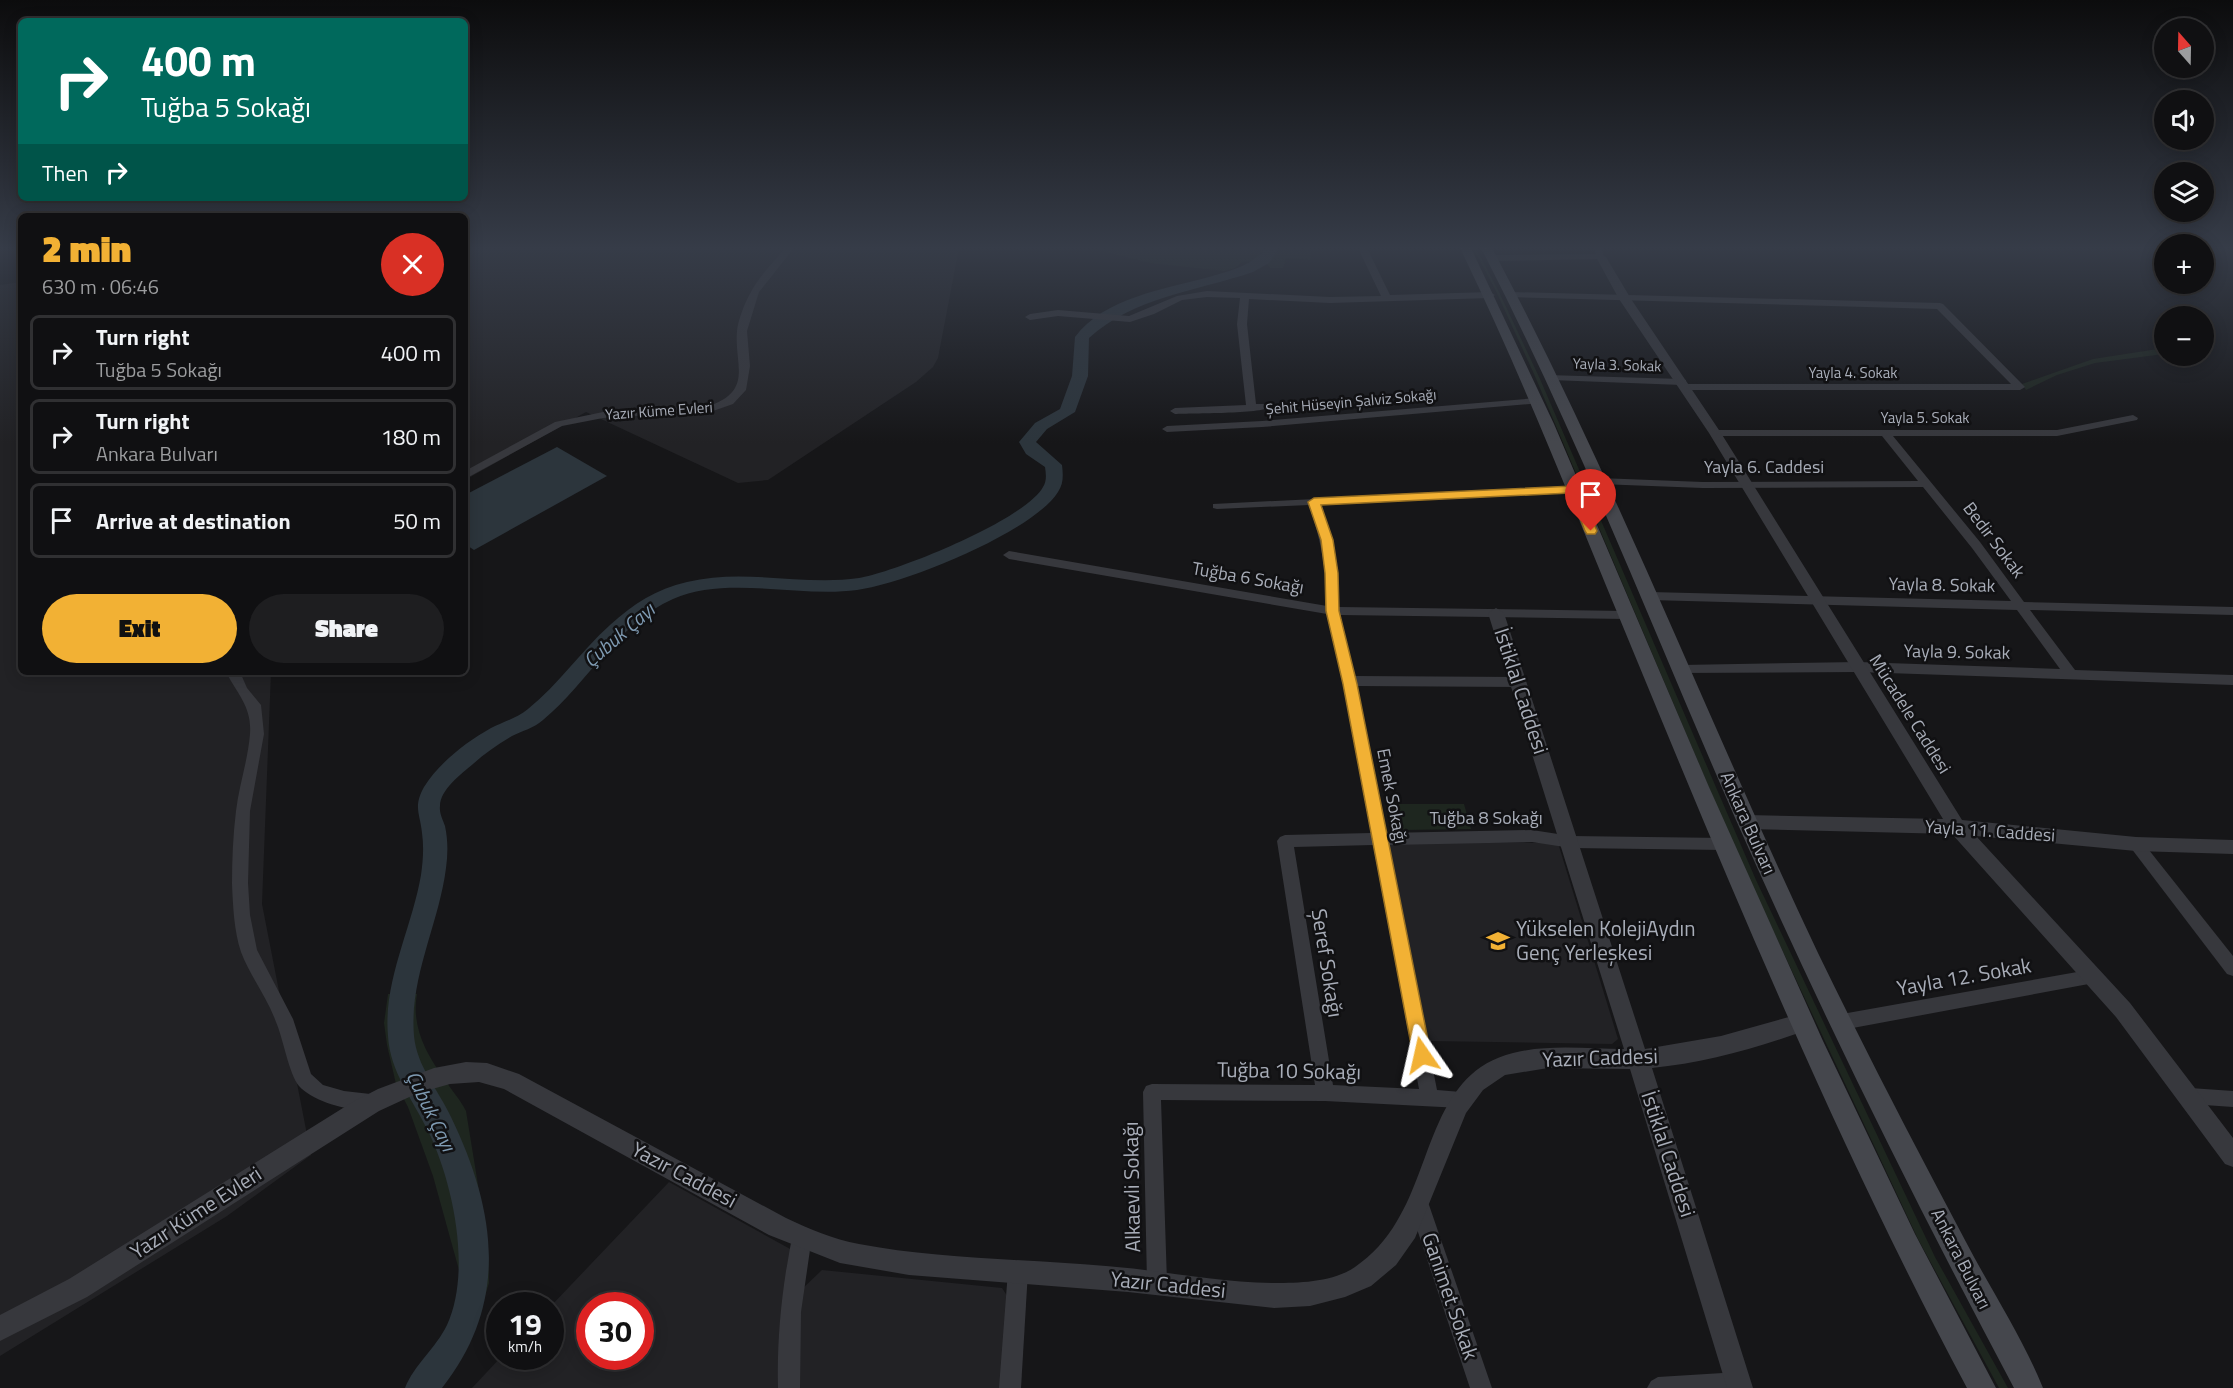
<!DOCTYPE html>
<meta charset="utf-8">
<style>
body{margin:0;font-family:"Titillium Web",sans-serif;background:#1e1e20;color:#f1f3f6;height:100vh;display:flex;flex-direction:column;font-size:22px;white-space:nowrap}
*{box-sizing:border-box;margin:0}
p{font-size:20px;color:#9c9d9f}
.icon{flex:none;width:33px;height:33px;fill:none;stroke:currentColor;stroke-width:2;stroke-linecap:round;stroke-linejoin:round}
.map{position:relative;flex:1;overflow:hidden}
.details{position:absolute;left:18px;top:213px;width:450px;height:462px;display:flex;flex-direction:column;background:#101012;border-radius:9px;box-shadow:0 3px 15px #0003,0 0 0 2px #303032}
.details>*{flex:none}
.top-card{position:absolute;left:18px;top:18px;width:450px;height:183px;border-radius:9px;box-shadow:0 3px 15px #0003,0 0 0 2px #303032;background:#00695c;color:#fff;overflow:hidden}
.needle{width:39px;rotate:340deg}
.buttons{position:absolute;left:2154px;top:18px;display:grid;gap:12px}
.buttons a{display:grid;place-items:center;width:60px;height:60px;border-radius:50%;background:#101012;box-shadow:0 3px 15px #0003,0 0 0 2px #303032;font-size:30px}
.speed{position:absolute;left:486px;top:1292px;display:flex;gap:12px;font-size:30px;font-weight:700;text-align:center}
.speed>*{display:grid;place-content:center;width:78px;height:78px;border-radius:50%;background:#101012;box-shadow:0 3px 15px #0003,0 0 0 2px #303032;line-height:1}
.speed small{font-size:15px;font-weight:400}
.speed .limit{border:9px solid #d22;background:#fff;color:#111}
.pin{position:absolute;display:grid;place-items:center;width:51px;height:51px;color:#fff;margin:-62px -26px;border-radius:50% 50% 50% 0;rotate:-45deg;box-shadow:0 0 6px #0007}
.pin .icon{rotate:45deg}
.me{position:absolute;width:66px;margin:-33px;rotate:349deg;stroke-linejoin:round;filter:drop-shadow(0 0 4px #0008)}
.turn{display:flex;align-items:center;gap:21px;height:126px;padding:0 24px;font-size:27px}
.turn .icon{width:78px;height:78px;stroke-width:2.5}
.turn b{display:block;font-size:42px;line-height:51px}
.then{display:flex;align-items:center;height:57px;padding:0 24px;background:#0003;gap:12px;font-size:22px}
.round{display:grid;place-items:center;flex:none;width:63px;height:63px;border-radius:32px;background:#1e1e20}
.summary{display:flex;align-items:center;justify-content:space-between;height:102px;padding:0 24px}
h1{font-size:36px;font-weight:800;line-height:45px;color:#f2b134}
.button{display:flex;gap:12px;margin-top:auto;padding:12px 24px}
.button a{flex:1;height:69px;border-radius:36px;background:#f2b134;color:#111;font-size:24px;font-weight:800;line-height:69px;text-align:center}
.button a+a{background:#1e1e20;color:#f1f3f6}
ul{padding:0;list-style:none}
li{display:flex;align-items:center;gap:18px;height:75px;margin:0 12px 9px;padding:0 12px;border:3px solid #303032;border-radius:9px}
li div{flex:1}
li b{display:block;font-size:22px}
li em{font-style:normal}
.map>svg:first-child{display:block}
</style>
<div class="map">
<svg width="2233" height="1388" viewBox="0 0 2233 1388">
<rect width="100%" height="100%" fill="#161618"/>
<g fill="#222225" fill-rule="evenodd">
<path d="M465,248h494l-21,110 -5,9 -17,15 -148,98 -30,3 -152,-71 -121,68z"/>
<path d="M21,282v390h250l-9,232 49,251 -84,61 -227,140v-1071z"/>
<path d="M1387,842l171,1 60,196 -6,5 -183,-3z"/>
<path d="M669,1182l123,68 -10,138h-310l30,-32h48l1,-50zM590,1305h50v51h-50z"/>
<path d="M822,1270l180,18 11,17 -8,83h-207l1,-96z"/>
</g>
<g fill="#1e261f">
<path d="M1090,248h222l-2,12 -24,-2 -3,10h-13l-6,-8 -22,2 -7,6 -11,3 -74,-8z"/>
<path d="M1473,248h3l23,44 41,87 216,501 179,377 73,131h-9l-81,-149 -181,-385 -203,-480 -39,-85z"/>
<path d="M2164,348v6l-69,9 -38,12 -31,15 -4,-6 71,-25z"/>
<path d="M1398,804h66l7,25 -68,1z"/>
<path d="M388,994h29c-6,32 9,60 28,86 7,11 15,19 21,31l22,135 1,37 -15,48 -36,57h-28l31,-39 13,-22 8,-39 -3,-18 -26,-94 -25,-69 -12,-23 -9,-39 -3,-22z"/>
</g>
<path fill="#2c353c" d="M557,447l50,29 -133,74 -9,-6v-49z"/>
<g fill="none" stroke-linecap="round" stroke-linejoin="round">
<path fill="#2c353c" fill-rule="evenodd" d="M1266,248h13l-10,15 -16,9c-56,19 -119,25 -164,66l-1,38 -13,36 -28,17 -11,13 26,23c1,9 2,18 -4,27 -25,40 -154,92 -201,98 -58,8 -130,-15 -184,9 -56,25 -85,84 -130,121 -9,8 -21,11 -31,16 -14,8 -27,17 -39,28 -12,10 -33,26 -33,42 -1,7 3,14 5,20 3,14 3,28 1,42 -7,56 -37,110 -32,168 3,31 24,53 37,81 45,93 59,185 -9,271h-37c9,-23 31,-40 42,-63 25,-54 6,-143 -19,-194 -15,-31 -38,-59 -40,-95 -5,-55 24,-108 33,-161 2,-14 3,-28 1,-42 -2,-20 -9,-26 2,-46 15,-24 42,-45 67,-59 12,-6 26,-10 37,-19 30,-24 53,-58 82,-84 23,-21 46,-36 77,-43 57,-14 115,4 172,-4 37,-6 166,-58 184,-91 4,-6 3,-13 2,-20l-19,-13 -7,-12 16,-19 25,-14 12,-33 3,-39c29,-39 89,-48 134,-60 20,-6 43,-11 57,-29z"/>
<g fill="#37383d" fill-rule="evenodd">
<path d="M785,248h9l-35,44 -12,39 3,35 -4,24 -13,14 -20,7 -110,7 -41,8 -97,53v-8l90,-49 48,-10 109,-7c41,-16 22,-41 25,-74 1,-11 8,-29 14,-39 8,-16 23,-30 34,-44z"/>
<path d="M1358,248h9l23,47 100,-3 5,3 -5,3 -160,5 -81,-4 -2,25 9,80h9l5,3c-9,7 -78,6 -95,7l-5,-3 5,-3 71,-3 -9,-81 3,-26 -33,-1 -25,3 -28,14 -24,8 -72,-6 -28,4 -5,-3 5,-3 28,-4 71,6 48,-20 30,-5 123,6 51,-1z"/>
<path d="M1594,248h8l2,11 -113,2 -4,-3 4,-3 105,-1z"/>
<path d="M1511,292l429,11 3,1 82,83 -5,3h-334l-4,-1v-4l-131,-5 -5,-3 1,-2 135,4 4,1v4h325l-74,-75 -429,-12 -2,-2z"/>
<path d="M1537,398l4,1v4l-279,24 -95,5 -5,-3 5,-3 95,-5z"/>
<path d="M2133,415l5,3 -1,2 -80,16h-164l87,106 44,60 209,5v8l-203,-5 45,60 158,5v10l-375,-13 -182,1 -2,-3 7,-5 177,-3 202,7 -43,-59 -367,-10 -6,-4 6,-4 361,9 -39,-53 -49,-61 -220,1 -104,-4 -6,-3 6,-3 104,4 215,-1 -36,-45h-167l-5,-3 5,-3h342z"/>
<path d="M1574,486l6,3 -2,2 -257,13c13,39 17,62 18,103l287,4 6,4 -6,4 -286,-4 15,61 163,1 7,5 -7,5 -161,-1 29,147 146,-3 39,6 153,2 5,2 3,4 -3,4 -5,2 -153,-2 -39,-6 -143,3 48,245 24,2 6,2 3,6 -3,6 -6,2 -136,-7 -164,-1 6,182 -3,7 -7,3 -7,-3 -3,-7 -4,-190 3,-6 6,-2 163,1 -38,-244 3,-4 5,-2 86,-2 -28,-149 -16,-70 -318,-55 -6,-4 6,-4 318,55c-1,-38 -6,-66 -18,-101l-92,4 -4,-1v-4zM1373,845l46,244 -86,-4 -39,-238z"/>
<path d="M226,672h14l7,16 14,17 3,29 -14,77 -2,72 2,32 7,35 36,69 18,55 12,11 21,6 35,4 3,6 -3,6c-21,8 -65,-4 -80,-21 -10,-12 -16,-48 -23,-64 -9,-25 -26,-46 -35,-70 -7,-21 -8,-46 -9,-68 0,-24 1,-49 4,-73 3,-26 12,-51 14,-77 2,-27 -12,-39 -24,-62z"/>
<path d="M2136,838l5,2 92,116v20l-6,-2 -96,-126 -3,-4 3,-4z"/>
<path d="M2094,969l6,2 2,5 -2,5 -6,2 -252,47 -6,-3 -3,-5 3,-5 6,-3z"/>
<path d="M2190,1088l43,3v16l-43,-3 -6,-2 -3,-6 3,-6z"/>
<path d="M1419,1195l7,3 3,7 63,183h-22l-61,-183 3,-7z"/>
<path d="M802,1226l7,3 3,7 -11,76 -1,76h-22c-1,-40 2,-78 8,-117 3,-14 4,-29 9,-42z"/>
<path d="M1018,1261l7,3 3,7 -7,117h-22l9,-117 3,-7z"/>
<path d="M1739,1372l7,4 4,7 -3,5h-100l4,-7 7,-4z"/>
</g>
<g fill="#37383d" fill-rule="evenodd">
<path d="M1601,254l5,3 25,42 90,134 241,387 174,17 97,3v14l-97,-3 -160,-15 154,167 103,135v29l-8,-3 -109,-147 -164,-183 -205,-5 -6,-2 -3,-5 3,-5 6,-2 196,4 -234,-386 -90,-134 -23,-42z"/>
<path d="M1496,608l8,5 141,436 76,-13 82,-23 7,2 3,7 -3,7c-50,18 -105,34 -158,39l101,320h-26l-97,-319 -82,-1 -43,7 -22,15 -17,23 -51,125 -19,27 -25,21 -26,11 -35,9 -36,2 -146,-16 -219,-17 -69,-12 -71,-28 -265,-146 -25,-7 -29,2 -32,9 -39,18 -292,186 -87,44v-26l69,-36 282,-176 27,-14 56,-21 32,-6 21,1 32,11 267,144c23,11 47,21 73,26 78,15 167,15 247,22 55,4 113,17 169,17 25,0 58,-1 80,-16 17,-12 31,-27 42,-46 36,-58 37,-149 116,-168 36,-9 75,-4 111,-4l-136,-436z"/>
</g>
<g fill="#45474d" fill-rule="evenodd">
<path d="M1460,248h11l83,176 155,363 114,254 92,193 81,154h-29c-125,-234 -228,-480 -329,-725 -58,-139 -112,-279 -178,-415z"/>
<path d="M1481,248h11c122,229 215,471 326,705 47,97 97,193 148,289 25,48 57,96 77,146h-29c-99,-186 -193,-375 -278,-568 -84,-192 -159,-386 -255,-572z"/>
</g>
</g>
<linearGradient id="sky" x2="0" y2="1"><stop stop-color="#0c0c0d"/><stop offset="0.56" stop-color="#363c48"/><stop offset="1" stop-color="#363c48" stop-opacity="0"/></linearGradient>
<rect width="2233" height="443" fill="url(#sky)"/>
<path fill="#f2b134" stroke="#9d7322" stroke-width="1.5" d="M1574,486l6,3 17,42 -2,3h-8l-2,-3 -15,-38 -249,12 12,35 5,33 1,38 18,73 74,371 -3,6 -6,2 -6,-2 -3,-6 -70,-371 -17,-73 -1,-38 -4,-33 -13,-38 6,-4z"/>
<defs>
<g id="school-bare" transform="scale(1.8)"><path d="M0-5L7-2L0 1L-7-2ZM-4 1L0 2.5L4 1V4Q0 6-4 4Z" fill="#f2b134" stroke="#111113" stroke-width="2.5" paint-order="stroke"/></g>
</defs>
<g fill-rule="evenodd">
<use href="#school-bare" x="1498" y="941"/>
</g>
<g text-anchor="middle" stroke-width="5" stroke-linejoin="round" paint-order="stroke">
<g font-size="15" fill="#a8adb8" stroke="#111113">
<text transform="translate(1617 365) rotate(2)" y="5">Yayla 3. Sokak</text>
<text x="1853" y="378">Yayla 4. Sokak</text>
<text transform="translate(1351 402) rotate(-5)" y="5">Şehit Hüseyin Şalviz Sokağı</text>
<text transform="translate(659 411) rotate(-4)" y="5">Yazır Küme Evleri</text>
<text x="1925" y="423">Yayla 5. Sokak</text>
</g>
<g font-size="18" fill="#a8adb8" stroke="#111113">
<text x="1764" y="473">Yayla 6. Caddesi</text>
<text transform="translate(1994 540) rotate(53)" y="6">Bedir Sokak</text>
<text transform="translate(1248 578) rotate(10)" y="6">Tuğba 6 Sokağı</text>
<text transform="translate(1942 585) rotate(1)" y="6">Yayla 8. Sokak</text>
<text transform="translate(1957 652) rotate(1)" y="6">Yayla 9. Sokak</text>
<text transform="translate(1910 714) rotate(58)" y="6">Mücadele Caddesi</text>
<text transform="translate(1392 796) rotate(79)" y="6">Emek Sokağı</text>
<text x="1486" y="824">Tuğba 8 Sokağı</text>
<text transform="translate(1748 823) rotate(66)" y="6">Ankara Bulvarı</text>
<text transform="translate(1990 831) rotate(4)" y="6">Yayla 11. Caddesi</text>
<text transform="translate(1961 1259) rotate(63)" y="6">Ankara Bulvarı</text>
</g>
<g font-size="20" font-style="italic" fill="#7f9bb3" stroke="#111113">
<text transform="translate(619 635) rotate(-41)" y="7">Çubuk Çayı</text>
<text transform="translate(431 1111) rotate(64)" y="7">Çubuk Çayı</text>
</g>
<g font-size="21" fill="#a8adb8" stroke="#111113">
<text transform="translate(1521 691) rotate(72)" y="7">İstiklal Caddesi</text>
<text transform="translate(1327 963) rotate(81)" y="7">Şeref Sokağı</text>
<text transform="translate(1964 977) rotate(-10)" y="7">Yayla 12. Sokak</text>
<text transform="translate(1600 1058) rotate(-2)" y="7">Yazır Caddesi</text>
<text transform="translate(1289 1071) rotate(1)" y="7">Tuğba 10 Sokağı</text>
<text transform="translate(1668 1154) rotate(72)" y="7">İstiklal Caddesi</text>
<text transform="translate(684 1175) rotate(28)" y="7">Yazır Caddesi</text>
<text transform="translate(1132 1187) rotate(-91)" y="7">Alkaevli Sokağı</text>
<text transform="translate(196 1213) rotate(-33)" y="7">Yazır Küme Evleri</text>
<text transform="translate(1168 1285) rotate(6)" y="7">Yazır Caddesi</text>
<text transform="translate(1450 1296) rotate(71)" y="7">Ganimet Sokak</text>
</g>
<g font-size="21" fill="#a8adb8" stroke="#111113" text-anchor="start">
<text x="1516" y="936">Yükselen KolejiAydın<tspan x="1516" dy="24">Genç Yerleşkesi</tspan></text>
</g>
</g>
</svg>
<div class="buttons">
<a><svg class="needle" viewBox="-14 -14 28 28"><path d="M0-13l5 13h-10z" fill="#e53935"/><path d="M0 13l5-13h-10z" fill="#9c9d9f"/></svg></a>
<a><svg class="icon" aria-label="sound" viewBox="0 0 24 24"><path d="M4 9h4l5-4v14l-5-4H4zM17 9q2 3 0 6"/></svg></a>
<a><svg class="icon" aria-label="layers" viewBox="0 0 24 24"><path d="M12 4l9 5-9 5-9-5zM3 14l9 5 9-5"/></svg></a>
<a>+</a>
<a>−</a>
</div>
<div class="speed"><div>19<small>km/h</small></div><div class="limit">30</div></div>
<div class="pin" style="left:1591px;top:531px;background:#d93025"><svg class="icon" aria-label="arrive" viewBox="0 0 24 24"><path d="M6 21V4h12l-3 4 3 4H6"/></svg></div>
<svg class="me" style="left:1422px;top:1055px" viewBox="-20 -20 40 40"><path d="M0-17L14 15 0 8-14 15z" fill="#f2b134" stroke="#fff" stroke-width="4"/></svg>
<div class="top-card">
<div class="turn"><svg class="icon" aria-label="right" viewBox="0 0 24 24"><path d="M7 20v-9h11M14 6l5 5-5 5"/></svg><div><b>400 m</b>Tuğba 5 Sokağı</div></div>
<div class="then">Then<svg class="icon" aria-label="right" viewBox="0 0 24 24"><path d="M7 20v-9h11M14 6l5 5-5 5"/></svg></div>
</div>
<section class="details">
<div class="summary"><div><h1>2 min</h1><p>630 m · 06:46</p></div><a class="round" style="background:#d93025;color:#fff"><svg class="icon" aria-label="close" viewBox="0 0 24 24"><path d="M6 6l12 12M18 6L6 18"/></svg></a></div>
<ul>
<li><svg class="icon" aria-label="right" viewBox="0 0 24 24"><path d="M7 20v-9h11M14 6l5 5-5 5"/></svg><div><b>Turn right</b><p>Tuğba 5 Sokağı</p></div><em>400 m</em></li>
<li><svg class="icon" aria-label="right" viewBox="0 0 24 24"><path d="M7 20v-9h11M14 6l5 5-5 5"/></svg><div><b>Turn right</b><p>Ankara Bulvarı</p></div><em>180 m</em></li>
<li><svg class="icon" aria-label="arrive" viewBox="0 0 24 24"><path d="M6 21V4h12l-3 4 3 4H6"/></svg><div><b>Arrive at destination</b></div><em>50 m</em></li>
</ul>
<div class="button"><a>Exit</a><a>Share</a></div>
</section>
</div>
